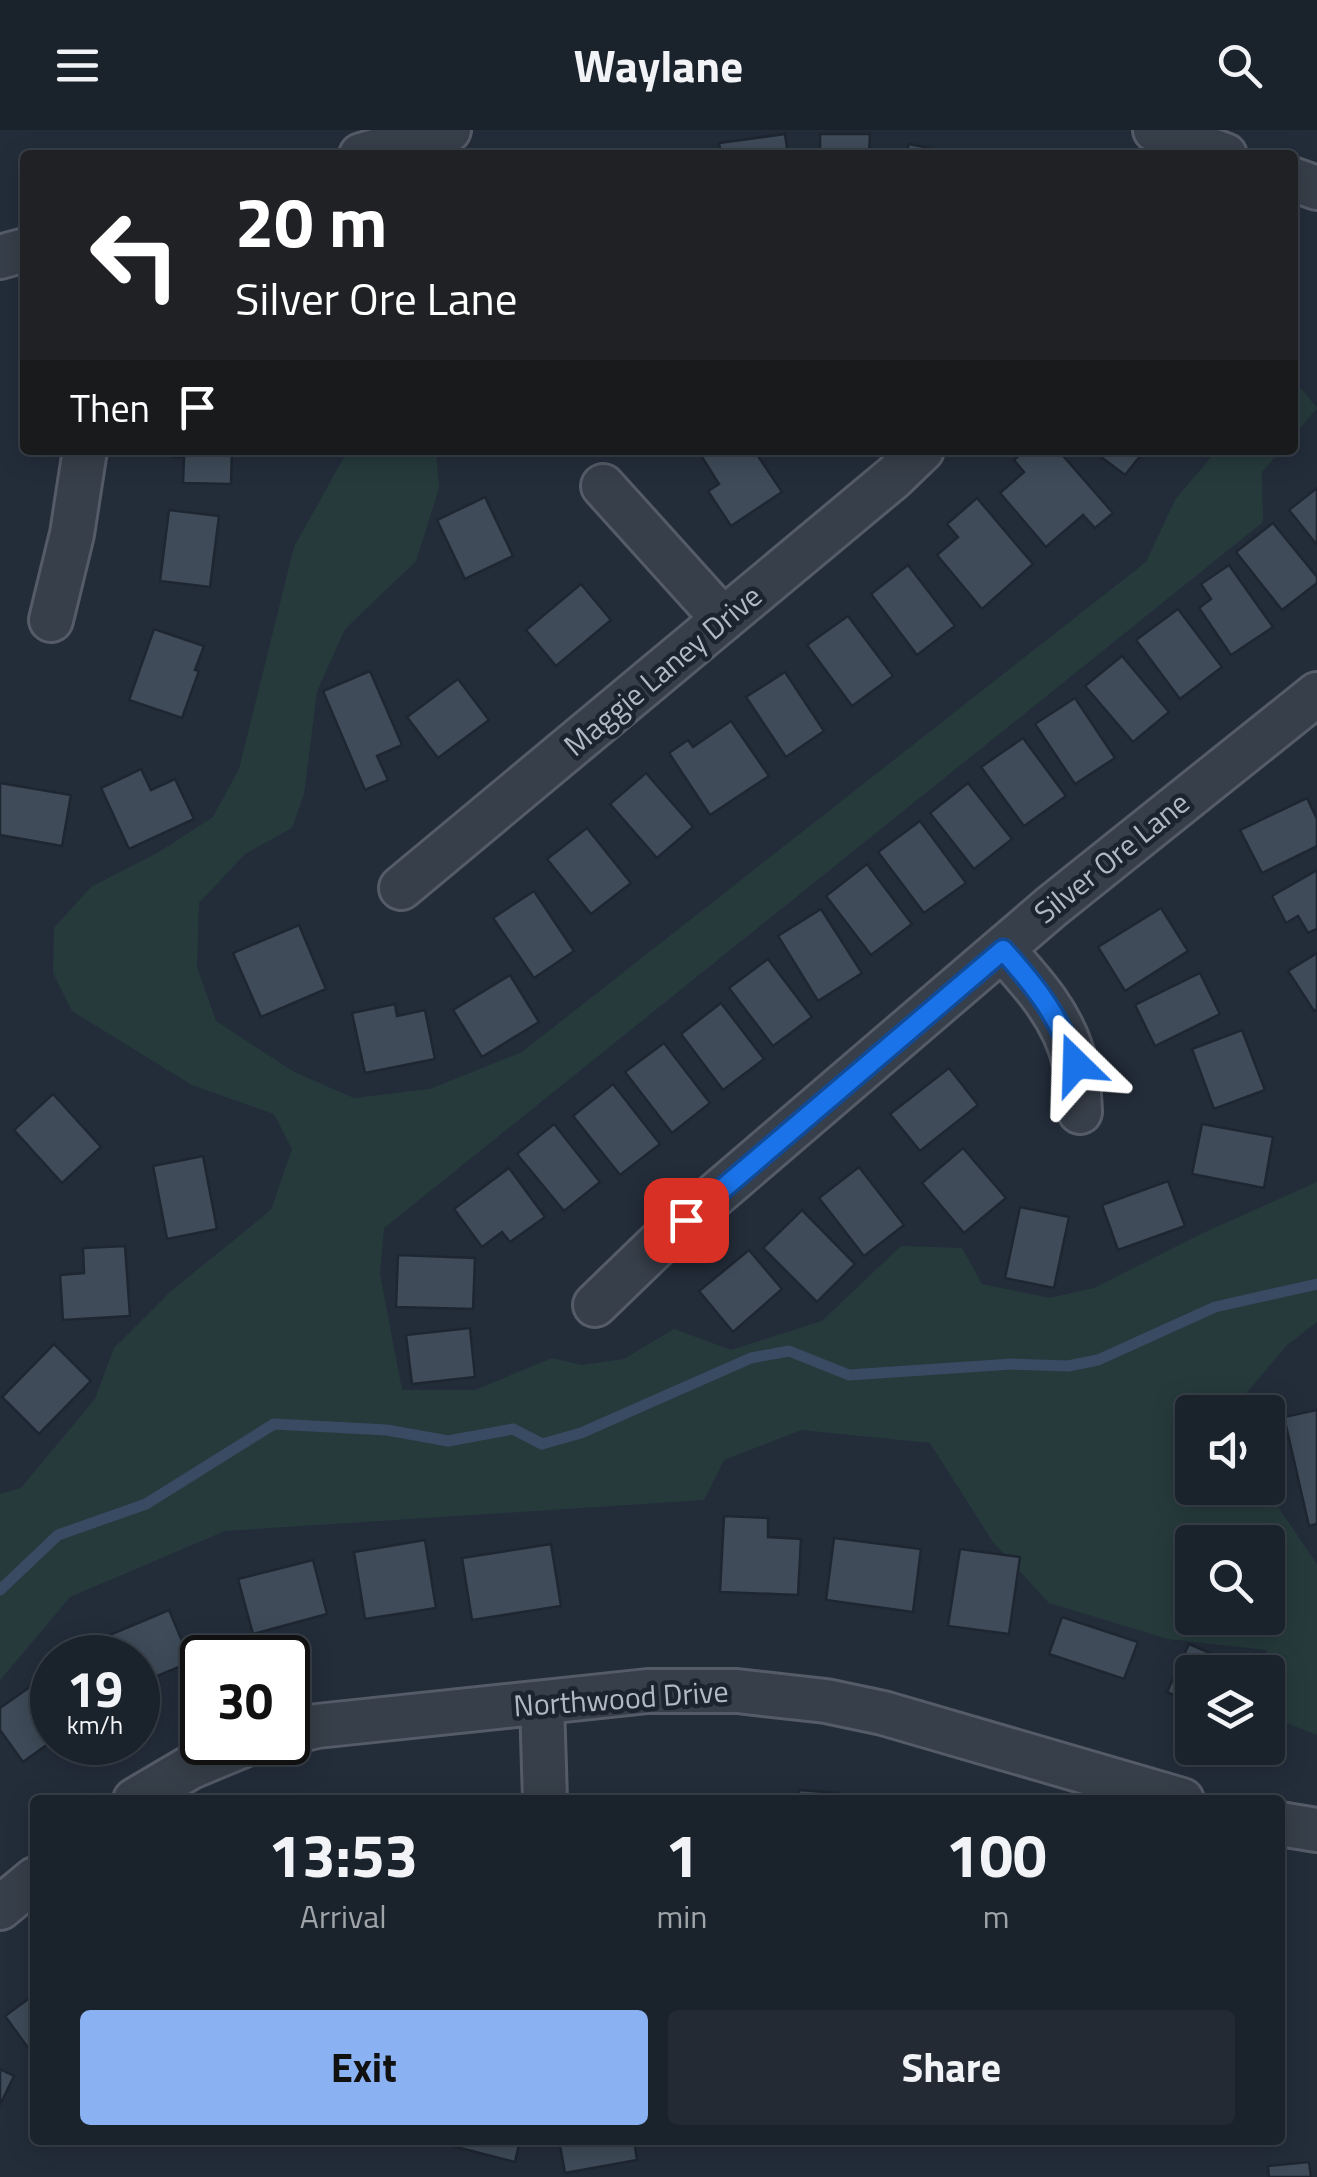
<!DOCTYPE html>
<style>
body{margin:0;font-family:"Titillium Web",sans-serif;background:#232a34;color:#f1f3f6;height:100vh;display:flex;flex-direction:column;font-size:38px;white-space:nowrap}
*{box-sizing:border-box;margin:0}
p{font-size:32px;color:#9fa4a9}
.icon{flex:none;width:55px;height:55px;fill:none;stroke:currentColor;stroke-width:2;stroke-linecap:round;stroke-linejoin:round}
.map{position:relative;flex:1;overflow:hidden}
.details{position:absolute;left:30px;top:1665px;width:1255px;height:350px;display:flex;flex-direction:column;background:#1a222c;border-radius:10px;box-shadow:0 5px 25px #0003,0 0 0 2px #383f48}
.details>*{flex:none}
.banner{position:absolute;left:20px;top:20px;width:1278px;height:305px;border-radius:10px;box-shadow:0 5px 25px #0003,0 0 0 2px #383f48;background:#202124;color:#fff;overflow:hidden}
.controls{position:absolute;left:1175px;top:1265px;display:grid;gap:20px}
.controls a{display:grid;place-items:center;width:110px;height:110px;border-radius:10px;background:#1a222c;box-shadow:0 5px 25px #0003,0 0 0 2px #383f48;font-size:50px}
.speed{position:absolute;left:30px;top:1505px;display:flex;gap:20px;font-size:50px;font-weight:700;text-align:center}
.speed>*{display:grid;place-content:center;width:130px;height:130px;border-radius:50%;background:#1a222c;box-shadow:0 5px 25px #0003,0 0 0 2px #383f48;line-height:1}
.speed small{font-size:25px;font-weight:400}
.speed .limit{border:5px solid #111;border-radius:15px;background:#fff;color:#111}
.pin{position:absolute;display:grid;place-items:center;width:85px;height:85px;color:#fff;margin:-42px;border-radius:20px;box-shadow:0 5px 15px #0006}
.me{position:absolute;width:110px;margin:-55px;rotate:338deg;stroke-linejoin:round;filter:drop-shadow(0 0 8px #0008)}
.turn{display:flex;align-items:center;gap:35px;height:210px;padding:0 50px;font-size:45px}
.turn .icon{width:130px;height:130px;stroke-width:2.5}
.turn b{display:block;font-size:70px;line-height:85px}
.then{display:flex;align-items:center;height:95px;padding:0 50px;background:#0003;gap:20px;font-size:38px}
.eta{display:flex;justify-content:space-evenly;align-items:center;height:170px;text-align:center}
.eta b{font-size:60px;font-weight:700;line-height:70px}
.action{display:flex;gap:20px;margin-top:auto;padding:20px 50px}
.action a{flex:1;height:115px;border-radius:10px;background:#8ab2f3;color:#111;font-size:40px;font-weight:700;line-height:115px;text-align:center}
.action a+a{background:#232a34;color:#f1f3f6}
header{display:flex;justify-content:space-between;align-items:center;height:130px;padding:0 50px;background:#1a222c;font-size:45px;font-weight:700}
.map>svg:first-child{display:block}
</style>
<header><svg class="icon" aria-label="menu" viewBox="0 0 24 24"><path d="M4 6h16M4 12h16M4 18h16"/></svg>Waylane<svg class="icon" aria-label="search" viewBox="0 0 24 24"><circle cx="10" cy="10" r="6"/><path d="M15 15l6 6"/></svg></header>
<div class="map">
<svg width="1317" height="2047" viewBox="0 0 1317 2047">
<rect width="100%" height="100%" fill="#232d3a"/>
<g fill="#263a3c" fill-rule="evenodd">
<path d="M1301,258l16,20 -24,29v-43z"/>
<path d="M348,320h88l3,38 -23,73 -71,68 -28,62 -13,103 -12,34 -47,26 -46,49 -2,64 19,54 78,51 60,26 76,-9 92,-37 624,-490 29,-62 42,-50h64l-19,22 1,50 -879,706 -4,46 22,116h73l77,-32 30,7 42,-6 50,-30 57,21 91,-29 79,-75 61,2 20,36 68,14 44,-10 109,-55 114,-51v140l-30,23 -44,52 1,15h-52v76h73l52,76v171l-36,-14 -15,-71 -98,-11 -119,-36 -56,-61 -63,-99 -129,-13 -77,30 -20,40 -479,31 -155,66 -70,83v-186l21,-6 74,-89 19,-51 57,-57 100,-81 21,-61 -18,-35 -82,-29 -120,-74 -19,-38 1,-45 37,-41 68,-35 54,-35 26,-48 55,-222zM1192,1412h76v76h-76z"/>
</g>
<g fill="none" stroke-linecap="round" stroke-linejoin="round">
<path stroke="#394a63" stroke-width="11" d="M0,1460l58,-55 88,-31 128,-80 113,6 61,11 65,-12 29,15 39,-11 170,-75 38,-7 60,24 163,-11 56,2 30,-6 117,-53 102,-23"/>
</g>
<g fill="#3f4b59" stroke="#1e2631" stroke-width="2.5">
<path d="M785,4l3,21h-67l-2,-12z"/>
<path d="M820,4h50l-1,21h-49z"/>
<path d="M909,14l50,10v1h-53z"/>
<path d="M173,320h59l-1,34 -48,-1 1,-26h-11z"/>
<path d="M714,320h40l28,42 -51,34 -23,-35 11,-7 -17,-27z"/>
<path d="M1025,320h33l55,63 -18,15 -12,-13 -37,32 -46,-54 24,-21 -10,-12z"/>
<path d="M1092,320h53l-20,25z"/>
<path d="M1317,358v57l-28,-35z"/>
<path d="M485,367l28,59 -48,23 -28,-59z"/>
<path d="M977,368l56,66 -51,45 -45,-54 21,-18 -11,-13z"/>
<path d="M169,380l50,6 -9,71 -50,-6z"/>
<path d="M1273,393l44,54v6l-35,27 -46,-58z"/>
<path d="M908,435l47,61 -38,29 -46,-61z"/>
<path d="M1229,435l44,62 -42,28 -32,-47 12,-9 -10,-15z"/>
<path d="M581,454l30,36 -55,46 -30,-36z"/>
<path d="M1178,479l44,58 -42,32 -44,-59z"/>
<path d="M848,486l45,60 -41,30 -45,-61z"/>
<path d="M154,499l50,17 -9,24 4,1 -17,47 -53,-18z"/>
<path d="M1122,526l47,56 -36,30 -48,-56z"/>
<path d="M370,541l32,74 -25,11 11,24 -23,10 -42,-99z"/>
<path d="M785,542l39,59 -38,26 -40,-60z"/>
<path d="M458,549l31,41 -51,38 -31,-41z"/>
<path d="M1075,568l40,60 -40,26 -40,-60z"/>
<path d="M731,591l38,55 -59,39 -41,-62 19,-13 5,7z"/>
<path d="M1023,608l43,58 -42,30 -43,-59z"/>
<path d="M141,639l10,21 24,-11 19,40 -65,30 -28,-61z"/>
<path d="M646,643l47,54 -36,31 -47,-54z"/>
<path d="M0,653l71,12 -9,51 -62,-11z"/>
<path d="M968,653l44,56 -38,30 -44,-56z"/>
<path d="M1307,668l10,21v27l-55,27 -22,-43z"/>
<path d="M920,691l46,62 -42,30 -46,-61z"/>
<path d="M587,698l44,55 -40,31 -44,-55z"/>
<path d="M867,734l45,60 -41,31 -45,-59z"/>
<path d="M1317,740v59l-9,4 -10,-17 -12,7 -14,-27z"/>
<path d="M534,761l40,60 -40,27 -41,-60z"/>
<path d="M1161,778l27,43 -63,40 -27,-44z"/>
<path d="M821,779l41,64 -44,28 -40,-65z"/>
<path d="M299,795l27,64 -65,28 -28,-64z"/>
<path d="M1317,823v56l-3,2 -26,-40z"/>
<path d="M768,829l44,58 -39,29 -44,-58z"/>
<path d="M1200,843l20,41 -65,32 -20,-41z"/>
<path d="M510,845l29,47 -57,35 -29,-47z"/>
<path d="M721,873l43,56 -41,31 -42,-56z"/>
<path d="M395,874l2,12 28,-6 10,49 -70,14 -13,-60z"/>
<path d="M1242,900l23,60 -51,19 -22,-60z"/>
<path d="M664,913l46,60 -38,30 -47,-61z"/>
<path d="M949,938l29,37 -58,46 -30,-37z"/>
<path d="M613,954l47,60 -40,31 -47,-59z"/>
<path d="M53,964l48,53 -39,36 -48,-53z"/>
<path d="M554,994l46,58 -36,29 -47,-57z"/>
<path d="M1202,994l71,13 -9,51 -72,-14z"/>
<path d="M963,1018l43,50 -42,35 -42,-50z"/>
<path d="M203,1026l14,73 -50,10 -14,-73z"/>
<path d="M859,1037l45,58 -40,31 -45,-58z"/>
<path d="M509,1038l36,49 -35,25 -8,-10 -20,15 -28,-38z"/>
<path d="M1168,1051l17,45 -67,24 -16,-45z"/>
<path d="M1020,1077l49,10 -15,71 -49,-10z"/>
<path d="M802,1080l53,54 -38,38 -54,-54z"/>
<path d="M125,1116l5,70 -67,4 -3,-45 24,-2 -1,-25z"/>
<path d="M749,1120l33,39 -49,43 -34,-41z"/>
<path d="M398,1125l77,3 -2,51 -77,-2z"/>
<path d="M470,1198l5,49 -63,7 -6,-49z"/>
<path d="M54,1214l37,37 -52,53 -37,-37z"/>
<path d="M1317,1280v114l-8,2 -25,-109z"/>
<path d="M724,1386l44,2v19l33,2 -3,56 -78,-3z"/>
<path d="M834,1408l87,11 -8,63 -87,-12z"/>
<path d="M425,1410l11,68 -71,11 -11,-67z"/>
<path d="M551,1414l10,62 -89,14 -10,-62z"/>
<path d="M960,1419l60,8 -11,77 -61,-8z"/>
<path d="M313,1430l14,54 -74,20 -15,-55z"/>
<path d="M169,1480l22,52 -53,22v-26h-31l-7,-19z"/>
<path d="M1062,1487l76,25 -14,37 -75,-25z"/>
<path d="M1189,1514l56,24 -2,4h-51v31l-25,-11z"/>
<path d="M51,1542l1,69 -29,21 -23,-32v-22z"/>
<path d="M799,1660l39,3 -1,7h-38z"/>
<path d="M35,1864v62h-1l-29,-40z"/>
<path d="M0,1939l14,7 -14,29z"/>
<path d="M429,2010h91l-5,22z"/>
<path d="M559,2010h75l3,20 -72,13z"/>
<path d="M1309,2032l2,15h-42l-1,-11z"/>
</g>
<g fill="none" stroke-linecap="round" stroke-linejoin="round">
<g stroke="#555c68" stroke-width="48">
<g id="minor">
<path d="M1155,0l70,25"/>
<path d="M361,25l88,-25"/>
<path d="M1292,49l25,9"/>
<path d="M0,127l25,-7"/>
<path d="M603,356l120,133"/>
<path d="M51,490l21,-86 13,-84"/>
<path d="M401,758l493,-411 28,-27"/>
<path d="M1003,820c30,33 62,68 72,114 4,15 4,32 5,48"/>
<path d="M595,1175l62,-60 394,-338 266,-213"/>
<path d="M542,1573l3,97"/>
<path d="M288,1603l29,-7 331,-35h89l89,10 57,12 299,87"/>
<path d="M135,1670l56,-33 60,-25"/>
<path d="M1280,1694l37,6"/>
<path d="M0,1778l35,-29"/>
</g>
</g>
<use href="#minor" stroke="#373f4a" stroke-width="42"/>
</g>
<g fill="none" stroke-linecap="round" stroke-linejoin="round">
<g stroke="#114b97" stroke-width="25">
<path id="route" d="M686,1090l317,-270c34,38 55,65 73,114"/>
</g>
<use href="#route" stroke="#1a73e8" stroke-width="18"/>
</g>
<g text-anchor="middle" stroke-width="9" stroke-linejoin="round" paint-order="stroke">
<g font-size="30" fill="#b2b9c6" stroke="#1c242f">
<text transform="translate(663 541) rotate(-40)" y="10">Maggie Laney Drive</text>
<text transform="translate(1112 728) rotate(-39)" y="10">Silver Ore Lane</text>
<text transform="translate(621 1569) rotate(-4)" y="10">Northwood Drive</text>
</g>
</g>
</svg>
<div class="controls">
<a><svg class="icon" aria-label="sound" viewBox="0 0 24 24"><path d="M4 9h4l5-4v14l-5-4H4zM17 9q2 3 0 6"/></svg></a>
<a><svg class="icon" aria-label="search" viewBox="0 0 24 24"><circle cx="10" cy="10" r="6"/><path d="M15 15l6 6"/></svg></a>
<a><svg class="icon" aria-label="layers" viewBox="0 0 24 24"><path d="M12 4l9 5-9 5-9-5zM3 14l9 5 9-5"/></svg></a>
</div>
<div class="speed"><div>19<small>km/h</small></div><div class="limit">30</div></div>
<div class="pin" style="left:686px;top:1090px;background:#d93025"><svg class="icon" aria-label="arrive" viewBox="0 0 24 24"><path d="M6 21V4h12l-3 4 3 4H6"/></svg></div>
<svg class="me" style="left:1076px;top:934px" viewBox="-20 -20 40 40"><path d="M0-17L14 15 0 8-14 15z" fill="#1a73e8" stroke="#fff" stroke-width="4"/></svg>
<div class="banner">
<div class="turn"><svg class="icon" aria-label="left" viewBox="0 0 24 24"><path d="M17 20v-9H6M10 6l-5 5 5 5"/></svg><div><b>20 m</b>Silver Ore Lane</div></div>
<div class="then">Then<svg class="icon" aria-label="arrive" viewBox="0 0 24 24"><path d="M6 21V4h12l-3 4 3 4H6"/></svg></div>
</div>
<section class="details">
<div class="eta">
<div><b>13:53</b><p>Arrival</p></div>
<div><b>1</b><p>min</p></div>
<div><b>100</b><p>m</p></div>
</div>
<div class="action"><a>Exit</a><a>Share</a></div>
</section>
</div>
